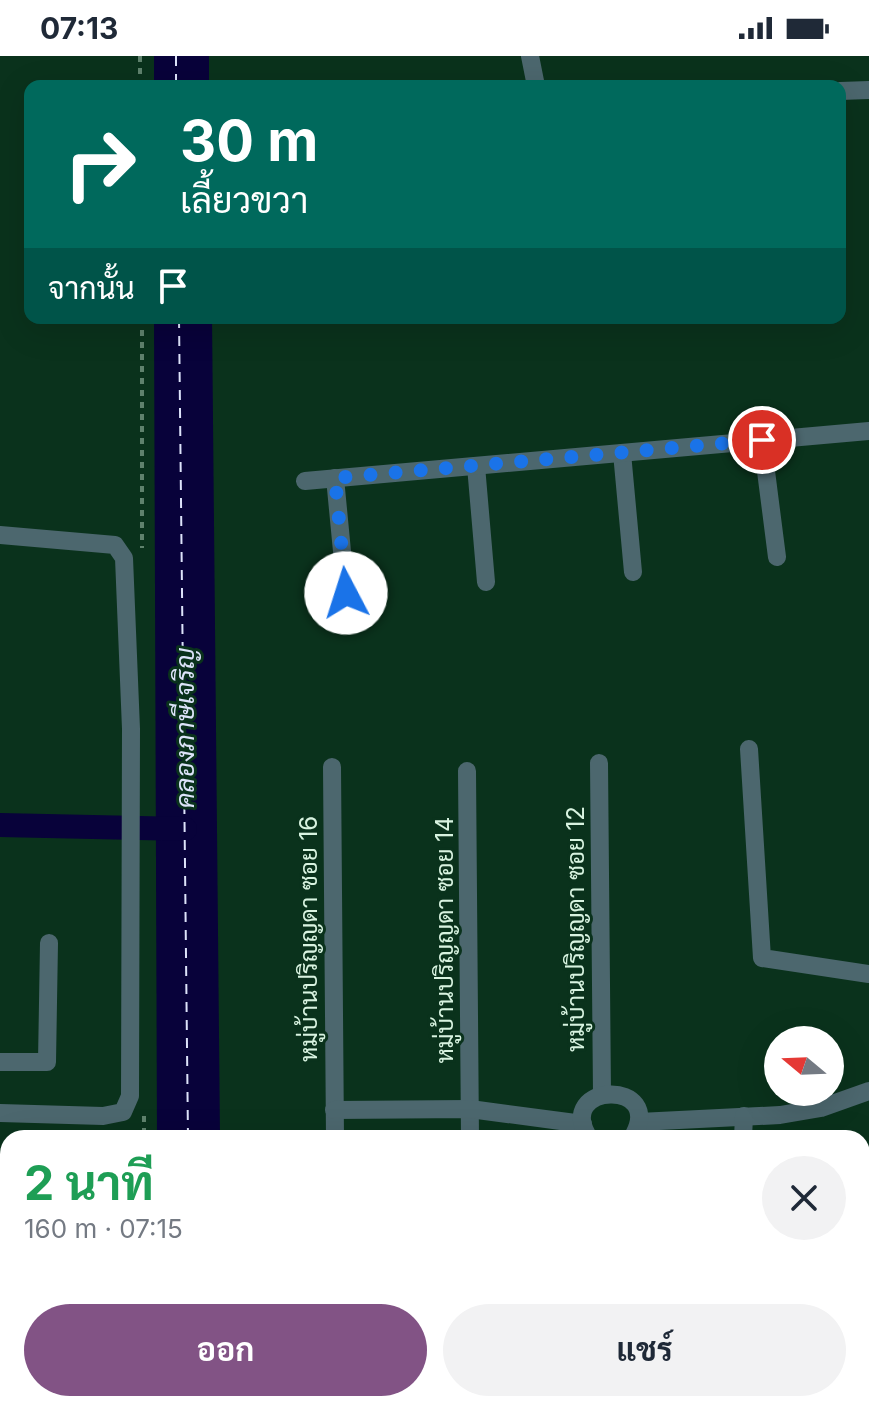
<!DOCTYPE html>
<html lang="th">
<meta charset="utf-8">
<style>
body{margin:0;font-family:Inter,Sarabun,sans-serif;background:#f2f2f3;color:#1f2937;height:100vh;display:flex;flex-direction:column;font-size:30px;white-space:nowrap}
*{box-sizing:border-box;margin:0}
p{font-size:26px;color:#747a83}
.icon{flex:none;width:44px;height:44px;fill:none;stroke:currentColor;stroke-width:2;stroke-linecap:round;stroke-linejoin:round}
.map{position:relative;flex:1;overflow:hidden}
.details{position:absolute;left:0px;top:1074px;width:870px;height:282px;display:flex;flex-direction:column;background:#fff;border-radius:24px 24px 0 0;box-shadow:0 8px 32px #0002}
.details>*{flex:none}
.top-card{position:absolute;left:24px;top:24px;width:822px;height:244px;border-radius:16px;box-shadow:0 8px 32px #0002;background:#00695c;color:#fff;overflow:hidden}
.needle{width:52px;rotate:289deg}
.tools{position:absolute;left:764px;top:970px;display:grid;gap:16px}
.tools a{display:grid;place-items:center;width:80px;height:80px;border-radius:50%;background:#fff;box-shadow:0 8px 32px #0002;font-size:40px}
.pin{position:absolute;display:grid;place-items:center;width:68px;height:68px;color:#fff;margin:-34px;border:4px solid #fff;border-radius:50%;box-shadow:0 2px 8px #0007}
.me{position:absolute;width:88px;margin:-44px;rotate:355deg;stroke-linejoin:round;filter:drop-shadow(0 0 6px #0008)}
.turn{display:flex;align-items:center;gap:28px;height:168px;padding:0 24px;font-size:36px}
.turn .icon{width:104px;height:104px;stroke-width:2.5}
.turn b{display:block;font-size:56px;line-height:68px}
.then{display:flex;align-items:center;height:76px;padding:0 24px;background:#0003;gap:16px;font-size:30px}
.round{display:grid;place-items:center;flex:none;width:84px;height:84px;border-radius:42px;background:#f2f2f3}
.overview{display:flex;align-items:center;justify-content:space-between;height:136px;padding:0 24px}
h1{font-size:48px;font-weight:700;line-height:60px;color:#1e9e55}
.button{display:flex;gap:16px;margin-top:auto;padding:16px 24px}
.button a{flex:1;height:92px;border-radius:48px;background:#825385;color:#fff;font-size:32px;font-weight:700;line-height:92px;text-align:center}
.button a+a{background:#f2f2f3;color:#1f2937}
.status{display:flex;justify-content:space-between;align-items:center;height:56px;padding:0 40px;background:#fff;direction:ltr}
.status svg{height:22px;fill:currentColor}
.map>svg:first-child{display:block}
</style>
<div class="status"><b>07:13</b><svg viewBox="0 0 49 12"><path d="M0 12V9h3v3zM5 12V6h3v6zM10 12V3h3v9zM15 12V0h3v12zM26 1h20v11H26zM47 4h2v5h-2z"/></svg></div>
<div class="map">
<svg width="869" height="1355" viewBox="0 0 869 1355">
<rect width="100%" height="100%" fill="#0a321c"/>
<g fill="#08023a">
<rect x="154" y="0" width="55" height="30"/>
<path d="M154,262h58l8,820h-63z"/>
</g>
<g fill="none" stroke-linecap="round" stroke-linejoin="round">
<path stroke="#08023a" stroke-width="24" d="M0,769l185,4"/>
<g stroke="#dde3fa" stroke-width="2" stroke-dasharray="10 8" stroke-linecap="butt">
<path d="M176,0v30"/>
<path d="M179,262l9,820"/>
<path d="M191,1348v7"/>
</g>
<g stroke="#5f826d" stroke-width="4" stroke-dasharray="6 6" stroke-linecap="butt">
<path d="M140,0v30"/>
<path d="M142,262v230"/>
<path d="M144,1060v22"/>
<path d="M147,1348v7"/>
</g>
<g stroke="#4c676e" stroke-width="18">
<path d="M530,0l6,30"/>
<path d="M840,35l29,-1"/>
<path d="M762,384l15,117"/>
<path d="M622,397l11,119"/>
<path d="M476,410l10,116"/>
<path d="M335,422l11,115"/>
<path d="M305,425l564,-50"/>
<path d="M0,479l115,10 9,13 7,171 -1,367 -7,16 -20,4 -103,-3"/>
<path d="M749,693l13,209 107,16"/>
<path d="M599,707l3,331"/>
<path d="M332,711l3,371"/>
<path d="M467,715l3,367"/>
<path d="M0,1006h47l2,-119"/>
<path d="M334,1054l136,-1 113,15"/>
<path d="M639,1066l141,-7 41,-7 48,-17"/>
<path d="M589,1082c-36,-56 79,-60 43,0"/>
<path d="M743,1082l1,-22"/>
<path d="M337,1348v7"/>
<path d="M0,1349l18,-1"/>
<path d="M467,1349v-1"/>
</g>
</g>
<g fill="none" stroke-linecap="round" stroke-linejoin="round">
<path stroke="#1a73e8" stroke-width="14" stroke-dasharray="0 25.2" d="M346,537l-11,-115 427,-38"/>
</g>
<g text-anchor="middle" stroke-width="6" stroke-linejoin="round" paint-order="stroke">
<g font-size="24" fill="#d8f3e0" stroke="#0a321c">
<text transform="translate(576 873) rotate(-90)" y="8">หมู่บ้านปริญญดา ซอย 12</text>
<text transform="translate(309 883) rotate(-90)" y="8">หมู่บ้านปริญญดา ซอย 16</text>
<text transform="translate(445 884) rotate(-90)" y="8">หมู่บ้านปริญญดา ซอย 14</text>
</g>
<g font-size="26" font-style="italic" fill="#dde3fa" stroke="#0a321c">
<text transform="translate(185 672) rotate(-90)" y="9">คลองภาษีเจริญ</text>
</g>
</g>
</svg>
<div class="tools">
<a><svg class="needle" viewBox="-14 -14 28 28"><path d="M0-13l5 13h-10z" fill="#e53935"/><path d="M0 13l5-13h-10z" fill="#747a83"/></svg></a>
</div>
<div class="pin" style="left:762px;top:384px;background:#d93025"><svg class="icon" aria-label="arrive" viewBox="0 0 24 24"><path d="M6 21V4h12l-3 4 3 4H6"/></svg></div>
<svg class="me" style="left:346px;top:537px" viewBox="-20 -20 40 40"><circle r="19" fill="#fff"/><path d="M0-13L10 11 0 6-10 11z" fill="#1a73e8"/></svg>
<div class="top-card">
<div class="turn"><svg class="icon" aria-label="right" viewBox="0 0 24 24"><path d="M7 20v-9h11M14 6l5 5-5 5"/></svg><div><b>30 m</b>เลี้ยวขวา</div></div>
<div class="then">จากนั้น<svg class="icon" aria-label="arrive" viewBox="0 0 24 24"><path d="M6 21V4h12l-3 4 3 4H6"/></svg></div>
</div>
<section class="details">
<div class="overview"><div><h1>2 นาที</h1><p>160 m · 07:15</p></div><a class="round"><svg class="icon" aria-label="close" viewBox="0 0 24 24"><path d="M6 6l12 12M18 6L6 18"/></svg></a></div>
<div class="button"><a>ออก</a><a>แชร์</a></div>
</section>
</div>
